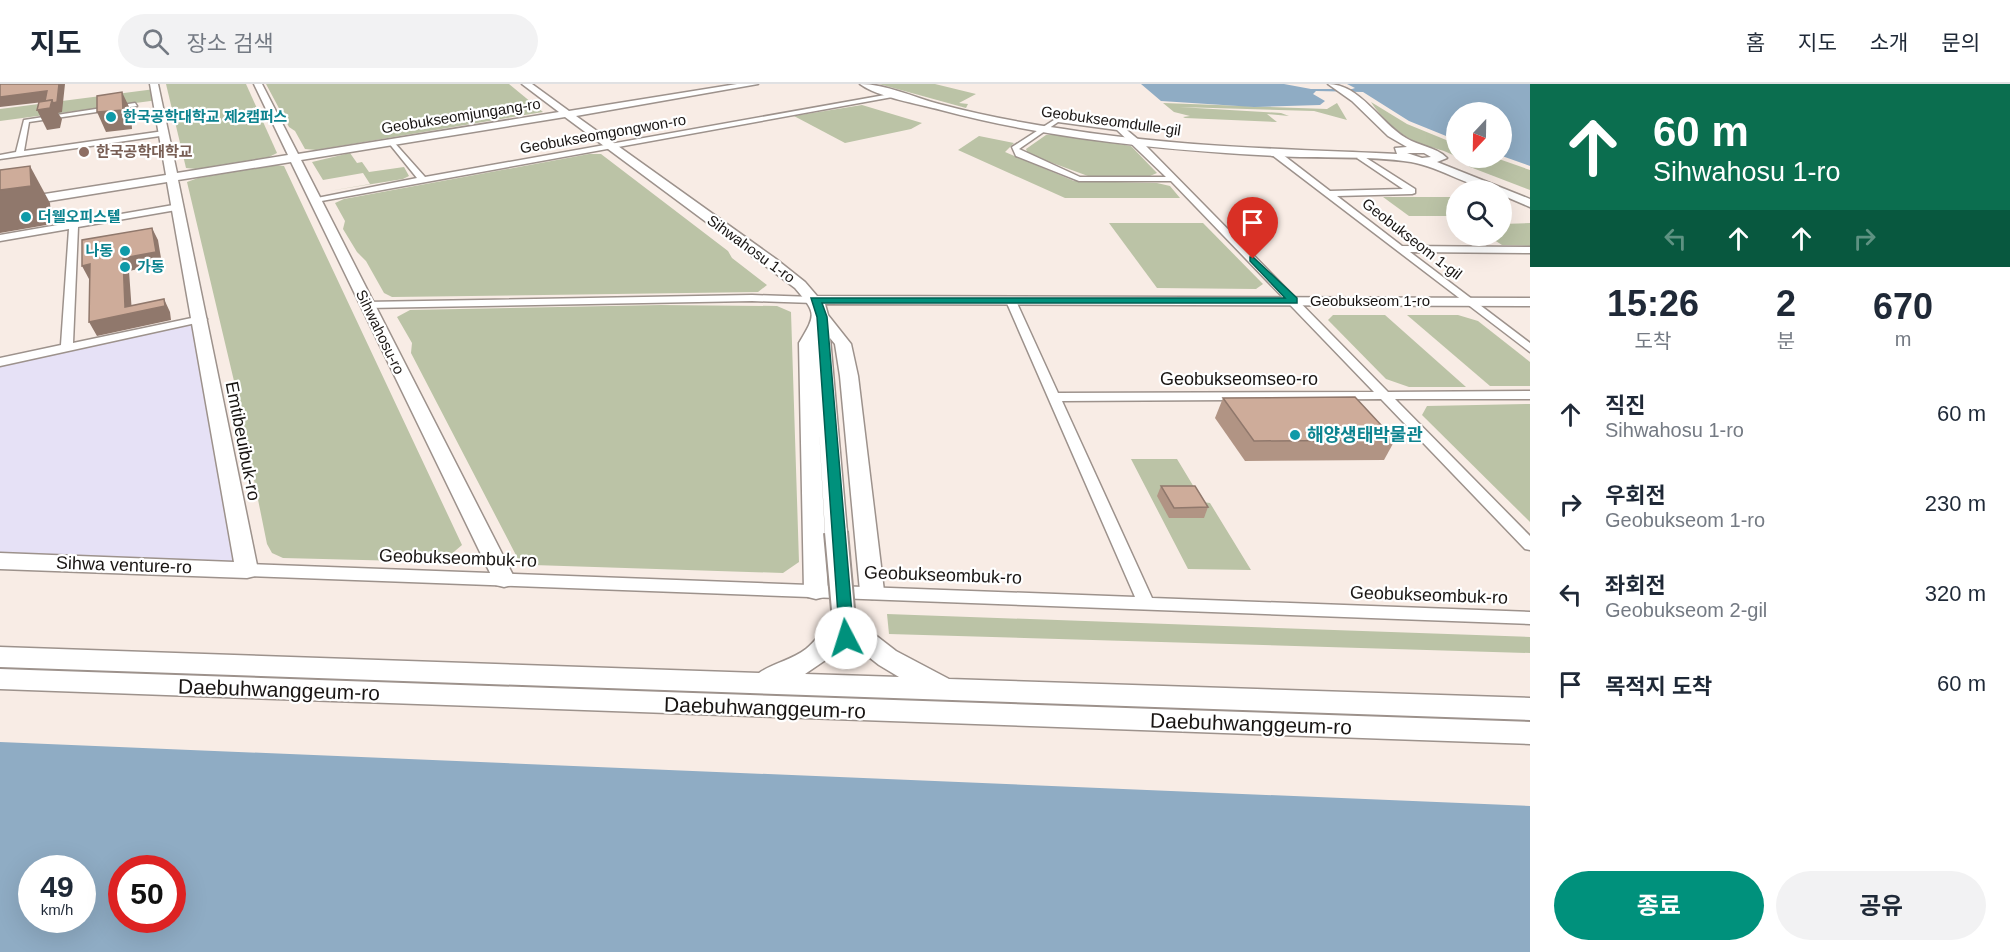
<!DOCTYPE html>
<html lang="ko">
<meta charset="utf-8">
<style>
body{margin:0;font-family:Arial,"Noto Sans KR",sans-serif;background:#f2f2f3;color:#1f2937;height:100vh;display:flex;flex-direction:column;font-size:22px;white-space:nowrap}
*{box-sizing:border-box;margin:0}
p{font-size:20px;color:#747a83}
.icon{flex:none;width:33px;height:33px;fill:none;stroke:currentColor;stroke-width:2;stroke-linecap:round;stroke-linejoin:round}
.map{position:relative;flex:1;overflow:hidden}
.details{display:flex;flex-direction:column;background:#fff;width:480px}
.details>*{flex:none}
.top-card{background:#0b6e4f;color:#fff;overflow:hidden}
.needle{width:39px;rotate:202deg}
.controls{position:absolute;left:1446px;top:18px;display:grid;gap:12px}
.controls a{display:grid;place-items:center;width:66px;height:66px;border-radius:50%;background:#fff;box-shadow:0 6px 24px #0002;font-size:30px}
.speed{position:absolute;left:18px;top:771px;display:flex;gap:12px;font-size:30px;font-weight:700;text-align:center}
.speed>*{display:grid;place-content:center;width:78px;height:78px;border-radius:50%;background:#fff;box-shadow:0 6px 24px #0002;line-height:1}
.speed small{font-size:15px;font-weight:400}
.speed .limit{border:9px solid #d22;background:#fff;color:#111}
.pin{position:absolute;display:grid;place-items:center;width:51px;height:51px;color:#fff;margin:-62px -26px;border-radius:50% 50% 50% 0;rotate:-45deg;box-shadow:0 0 6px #0007}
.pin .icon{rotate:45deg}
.me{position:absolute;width:66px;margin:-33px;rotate:355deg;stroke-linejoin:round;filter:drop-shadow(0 0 4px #0008)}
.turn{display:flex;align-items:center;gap:21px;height:126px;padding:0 24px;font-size:27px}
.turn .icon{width:78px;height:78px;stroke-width:2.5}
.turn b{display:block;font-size:42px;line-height:51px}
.lanes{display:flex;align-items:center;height:57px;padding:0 24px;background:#0003;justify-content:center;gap:30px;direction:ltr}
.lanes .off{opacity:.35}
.eta{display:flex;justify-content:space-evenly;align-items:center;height:102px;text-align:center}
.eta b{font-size:36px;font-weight:700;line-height:42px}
.primary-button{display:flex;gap:12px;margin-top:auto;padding:12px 24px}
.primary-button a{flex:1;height:69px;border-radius:36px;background:#00917c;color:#fff;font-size:24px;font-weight:700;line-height:69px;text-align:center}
.primary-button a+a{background:#f2f2f3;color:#1f2937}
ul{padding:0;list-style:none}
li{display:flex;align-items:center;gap:18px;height:90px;padding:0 24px}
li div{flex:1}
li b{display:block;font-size:22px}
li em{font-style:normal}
header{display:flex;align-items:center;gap:36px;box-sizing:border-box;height:84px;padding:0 30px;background:#fff;border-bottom:2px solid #e0e1e3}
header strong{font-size:28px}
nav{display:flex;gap:33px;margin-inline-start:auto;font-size:21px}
.search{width:420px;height:54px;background:#f2f2f3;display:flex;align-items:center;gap:15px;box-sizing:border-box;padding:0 21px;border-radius:33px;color:#747a83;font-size:22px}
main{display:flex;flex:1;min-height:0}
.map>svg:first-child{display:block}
</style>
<header>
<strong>지도</strong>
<div class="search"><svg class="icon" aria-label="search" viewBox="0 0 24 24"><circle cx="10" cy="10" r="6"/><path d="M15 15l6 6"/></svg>장소 검색</div>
<nav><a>홈</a><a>지도</a><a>소개</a><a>문의</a></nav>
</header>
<main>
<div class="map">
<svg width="1530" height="868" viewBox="0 0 1530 868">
<rect width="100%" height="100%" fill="#f8ece5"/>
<path fill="#e6e1f6" d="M201,235l46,251 -247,-9v-198z"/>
<g fill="#bbc3a6">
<path d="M166,0h80l31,69 -8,4 -73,12 -10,-1z"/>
<path d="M266,0h243l34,28 -227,38 -11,-1 -10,-18 -6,-4z"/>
<path d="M879,0h56l41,10 -17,9 9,1 -2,4z"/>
<path d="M155,5l3,11 -158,21v-12z"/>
<path d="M1371,18l36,22 49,20v13c-11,-7 -23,-9 -35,-13 -19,-7 -39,-25 -50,-42z"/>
<path d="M1163,19l164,6 10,-6 10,17 -33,-9 -135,-4 102,6 8,3 -22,-2 10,8 -92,-4 -2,-1 7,-1 -16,-4z"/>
<path d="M862,21l60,18 -11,6 -66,14 -51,-27z"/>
<path d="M1057,50l74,12 26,27 -7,3h-62l-60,-22 -2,-5 20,-14z"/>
<path d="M979,52l35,7 -9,9 69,29 83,2 13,3 10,12h-115l-107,-48z"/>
<path d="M350,69l7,10 5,-1 7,10 35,-5 5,9 -6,3 -74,12 41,-7 -7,-11 -40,7 -11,-18z"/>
<path d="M589,70h12l127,97 4,7 35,27 -9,7 -366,5 -8,-4 -18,-32 -9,-9 -14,-23 2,-8 -10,-18 9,-4z"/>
<path d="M1457,74h39l34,12v20l-60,-23z"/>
<path d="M275,81l9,1 178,379 -20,17 -159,-4 -11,-5 -5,-9 -33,-163 -47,-199 11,-4z"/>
<path d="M1383,113h73v19h-47z"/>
<path d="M1109,139h94l60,61 -7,5 -99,-1z"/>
<path d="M1530,139v23l-28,-1 -14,-9h14v-12z"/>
<path d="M661,221l116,1 14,6 8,250 -16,11 -250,-8 -15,-6 -107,-206 1,-10 -15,-26 13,-7z"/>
<path d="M1333,231h52l81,72h-57l-23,-8 -58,-59z"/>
<path d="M1407,231h51l20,6 52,41v24h-40z"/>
<path d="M1530,320v118l-108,-107 5,-9z"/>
<path d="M1131,375h46l26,43 7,1 41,67 -63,-1z"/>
<path d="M887,530l643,23v16l-641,-19z"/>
</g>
<g fill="#8facc4" fill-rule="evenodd">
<path d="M1141,0h143l27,5h41l3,-1 -8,-4h183v82l-28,-10v-44h-46v28l-47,-19 -46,-29 -47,-1 -3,3 12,7 -5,4 -66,2 -93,-6z"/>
<path d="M0,658l1530,64v146h-1530zM32,784h50v52h-50zM122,784h50v52h-50z"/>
</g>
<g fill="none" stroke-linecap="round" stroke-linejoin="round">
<g stroke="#9d928c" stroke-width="3">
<g id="street">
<path d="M896,9l2,3 -582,106 -4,-3 105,-21 -29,-36 4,-2 33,37z"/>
<path d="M135,19l2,3 -108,16 -5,29 140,-20 3,4 -167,24v-4l16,-3 8,-32z"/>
<path d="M1057,34l65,8 24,20 242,246 142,-1v8h-135l135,137v14l-5,-1 -144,-150 -319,2 90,197 378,14v12l-1283,-48 -6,-2 -2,-4 2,-4 6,-2 888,33 -129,-296 1,-2 9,2 42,92 316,-1 -203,-211h-92l-63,-25 -4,-9zM1058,38l59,8 49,47h-86l-61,-28z"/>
<path d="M1272,67h6l52,40 73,-2 -46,-31 3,-4 55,35v4l-3,1 -75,2 65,50 128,1v6l-120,-1 120,91v9l-258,-197z"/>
<path d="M179,120l4,3 -1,2 -104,18 -5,116 128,-27 6,3 -2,2 -205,45v-8l61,-13 8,-116 -69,12v-6z"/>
<path d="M752,211l62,2 5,3 -5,3 -62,-2 -386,7 -5,-3 5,-3z"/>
</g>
</g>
<g stroke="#9d928c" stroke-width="3">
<g id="secondary">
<path d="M150,0h8l19,89 111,-18 -34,-71h8l36,70 261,-42 -37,-28h10l37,27 168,-27h21l-182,32 200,143 29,23 12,14 713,2v8l-705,-2 3,11 23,29 7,32 26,215 -4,6 -8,2 -8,-2 -4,-6 -20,-215 -5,-32 -5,-6 17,194 -3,5h-16l-3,-5 -6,-105 9,164 -4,6 -8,2 -8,-2 -4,-6 -5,-248c17,-29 18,-29 -4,-55l-230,-171 -264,43 214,419 -3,6 -8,2 -8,-2 -3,-6 -202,-417 -113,18 80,390 -3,6 -8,2 -247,-9v-16l234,9 -67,-380 -167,27v-8l166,-26z"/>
<path d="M860,0c26,0 53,13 79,20 41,11 83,19 125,25 110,18 221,20 333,25l-2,-6 12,-1 -19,-11 -36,-35 -24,-17c32,0 52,39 78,54 13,8 30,9 41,20l-10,4 93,37v8l-28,-12v-5c-31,0 -60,-23 -91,-28 -45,-7 -91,-3 -136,-6 -112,-6 -225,-17 -334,-46 -22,-6 -64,-13 -81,-26zM1407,69h17l7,4 -9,1z"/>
<path d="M844,530l8,3 44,34 53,28 581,19v22l-1530,-53v-20l759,26c14,-10 33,-13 47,-24 13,-10 23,-30 38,-35zM846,555l33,26 20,12 -94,-3 25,-17z"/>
<path d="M0,585l1530,53v22l-1530,-55z"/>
</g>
</g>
<use href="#street" fill="#fff" fill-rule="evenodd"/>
<use href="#secondary" fill="#fff" fill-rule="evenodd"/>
<g stroke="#9d928c" stroke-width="26" stroke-linecap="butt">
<path id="secondary-bridge" d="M836,448l11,122"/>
</g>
<use href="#secondary-bridge" stroke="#fff" stroke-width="22"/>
</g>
<g fill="#b19484">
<path d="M1223,314l172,42 -11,20 -139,1 -30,-43z"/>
<path d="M1161,402l47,21 -4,11h-35l-12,-22z"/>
</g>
<g fill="#90786c">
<path d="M59,0h6l-3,28 -4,1 4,6 -2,9 -13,2 -10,-20 15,-9 -52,6v-10z"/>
<path d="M122,8l9,19 1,18 -26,3 -9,-20z"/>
<path d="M30,82l20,37 2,21 -52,9v-43z"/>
<path d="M152,144l6,12 4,24 -33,7 3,42 32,-14 6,13 1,8 -74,16 -8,-14 36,-15 -2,-49z"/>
<path d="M90,180l7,13 -8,2 -7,-13z"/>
</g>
<g fill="#ceac9a" stroke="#90786c" stroke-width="1.5">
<path d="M0,0h59l-2,18 -4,1 -1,-3 -7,1 2,-10 -47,6z"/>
<path d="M122,8l1,18 -26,2v-16z"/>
<path d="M52,16l-2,8 -13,2 2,-8z"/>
<path d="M30,82l1,20 -31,4v-20z"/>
<path d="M152,144l4,24 -33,6 2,49 39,-8 1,7 -76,16 1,-58 -8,2v-26z"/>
<path d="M1355,313l40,43 -141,1 -31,-43z"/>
<path d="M1161,402h34l13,21 -34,1z"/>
</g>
<path fill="#00917c" stroke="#005e51" stroke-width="1.5" d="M1253,173l44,41v5h-475l5,14 27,321 -3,5h-11l-23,-326 -6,-19h474l-35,-37v-4z"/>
<g fill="#0f9aa8" stroke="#fff" stroke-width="2">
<circle cx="111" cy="33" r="6"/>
<circle cx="26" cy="133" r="6"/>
<circle cx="125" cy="167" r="6"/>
<circle cx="125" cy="183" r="6"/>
<circle cx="1295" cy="351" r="6"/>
</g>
<circle fill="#8d6e63" stroke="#fff" stroke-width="2" cx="84" cy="68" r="6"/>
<g text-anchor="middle" stroke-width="4.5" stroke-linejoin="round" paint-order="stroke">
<g font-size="15" fill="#191513" stroke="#fff">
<text transform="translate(461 32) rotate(-9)" y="5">Geobukseomjungang-ro</text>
<text transform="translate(1111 37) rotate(8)" y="5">Geobukseomdulle-gil</text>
<text transform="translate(603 50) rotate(-10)" y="5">Geobukseomgongwon-ro</text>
<text transform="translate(1412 155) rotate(38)" y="5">Geobukseom 1-gil</text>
<text transform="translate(751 165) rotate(36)" y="5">Sihwahosu 1-ro</text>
<text x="1370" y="222">Geobukseom 1-ro</text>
<text transform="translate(380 248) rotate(64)" y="5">Sihwahosu-ro</text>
</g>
<g font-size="15" font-weight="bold" fill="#0d838f" stroke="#fff" text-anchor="start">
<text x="123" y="38">한국공학대학교 제2캠퍼스</text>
<text x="38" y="138">더웰오피스텔</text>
<text x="113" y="172" text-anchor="end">나동</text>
<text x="137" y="188">가동</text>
</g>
<g font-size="15" font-weight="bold" fill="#785e54" stroke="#fff" text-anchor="start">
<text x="96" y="73">한국공학대학교</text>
</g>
<g font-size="18" fill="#191513" stroke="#fff">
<text x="1239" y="301">Geobukseomseo-ro</text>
<text transform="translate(243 357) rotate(79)" y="6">Emtibeuibuk-ro</text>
<text transform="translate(458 474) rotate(2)" y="6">Geobukseombuk-ro</text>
<text transform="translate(124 481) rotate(2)" y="6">Sihwa venture-ro</text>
<text transform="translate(943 491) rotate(2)" y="6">Geobukseombuk-ro</text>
<text transform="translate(1429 511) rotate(2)" y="6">Geobukseombuk-ro</text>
</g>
<g font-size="18" font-weight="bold" fill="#0d838f" stroke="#fff" text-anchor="start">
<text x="1307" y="357">해양생태박물관</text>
</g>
<g font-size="21" fill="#191513" stroke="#fff">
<text transform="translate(279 606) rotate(2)" y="7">Daebuhwanggeum-ro</text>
<text transform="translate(765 624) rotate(2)" y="7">Daebuhwanggeum-ro</text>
<text transform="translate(1251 640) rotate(2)" y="7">Daebuhwanggeum-ro</text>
</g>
</g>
</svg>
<div class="controls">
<a><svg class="needle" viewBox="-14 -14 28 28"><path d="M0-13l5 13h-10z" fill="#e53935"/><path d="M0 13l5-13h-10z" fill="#747a83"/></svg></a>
<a><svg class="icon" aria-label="search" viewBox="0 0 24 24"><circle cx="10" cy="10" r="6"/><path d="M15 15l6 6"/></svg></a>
</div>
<div class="speed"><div>49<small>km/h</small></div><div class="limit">50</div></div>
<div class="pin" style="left:1253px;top:175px;background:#d93025"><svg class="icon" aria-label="arrive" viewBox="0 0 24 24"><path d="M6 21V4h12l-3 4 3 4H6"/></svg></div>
<svg class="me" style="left:846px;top:554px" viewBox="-20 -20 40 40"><circle r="19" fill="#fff"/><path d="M0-13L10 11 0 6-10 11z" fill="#00917c"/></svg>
</div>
<section class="details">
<div class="top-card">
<div class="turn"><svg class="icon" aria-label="ahead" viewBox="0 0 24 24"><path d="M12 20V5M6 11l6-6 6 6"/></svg><div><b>60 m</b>Sihwahosu 1-ro</div></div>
<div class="lanes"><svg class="icon off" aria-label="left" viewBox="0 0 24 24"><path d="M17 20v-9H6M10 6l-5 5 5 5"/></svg><svg class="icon" aria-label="ahead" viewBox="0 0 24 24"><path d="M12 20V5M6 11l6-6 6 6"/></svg><svg class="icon" aria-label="ahead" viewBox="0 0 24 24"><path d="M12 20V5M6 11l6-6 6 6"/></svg><svg class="icon off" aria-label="right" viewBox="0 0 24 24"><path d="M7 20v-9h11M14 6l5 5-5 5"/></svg></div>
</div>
<div class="eta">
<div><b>15:26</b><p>도착</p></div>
<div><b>2</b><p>분</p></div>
<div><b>670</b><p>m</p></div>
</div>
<ul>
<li><svg class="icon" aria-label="ahead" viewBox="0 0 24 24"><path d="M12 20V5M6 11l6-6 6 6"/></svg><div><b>직진</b><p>Sihwahosu 1-ro</p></div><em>60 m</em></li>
<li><svg class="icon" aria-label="right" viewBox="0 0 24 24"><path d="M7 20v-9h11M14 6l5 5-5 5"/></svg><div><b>우회전</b><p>Geobukseom 1-ro</p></div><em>230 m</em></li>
<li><svg class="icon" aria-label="left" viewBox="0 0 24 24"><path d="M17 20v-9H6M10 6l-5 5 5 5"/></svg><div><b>좌회전</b><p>Geobukseom 2-gil</p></div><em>320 m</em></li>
<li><svg class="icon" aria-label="arrive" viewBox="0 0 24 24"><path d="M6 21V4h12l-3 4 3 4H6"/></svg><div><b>목적지 도착</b></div><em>60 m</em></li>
</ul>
<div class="primary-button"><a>종료</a><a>공유</a></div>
</section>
</main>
